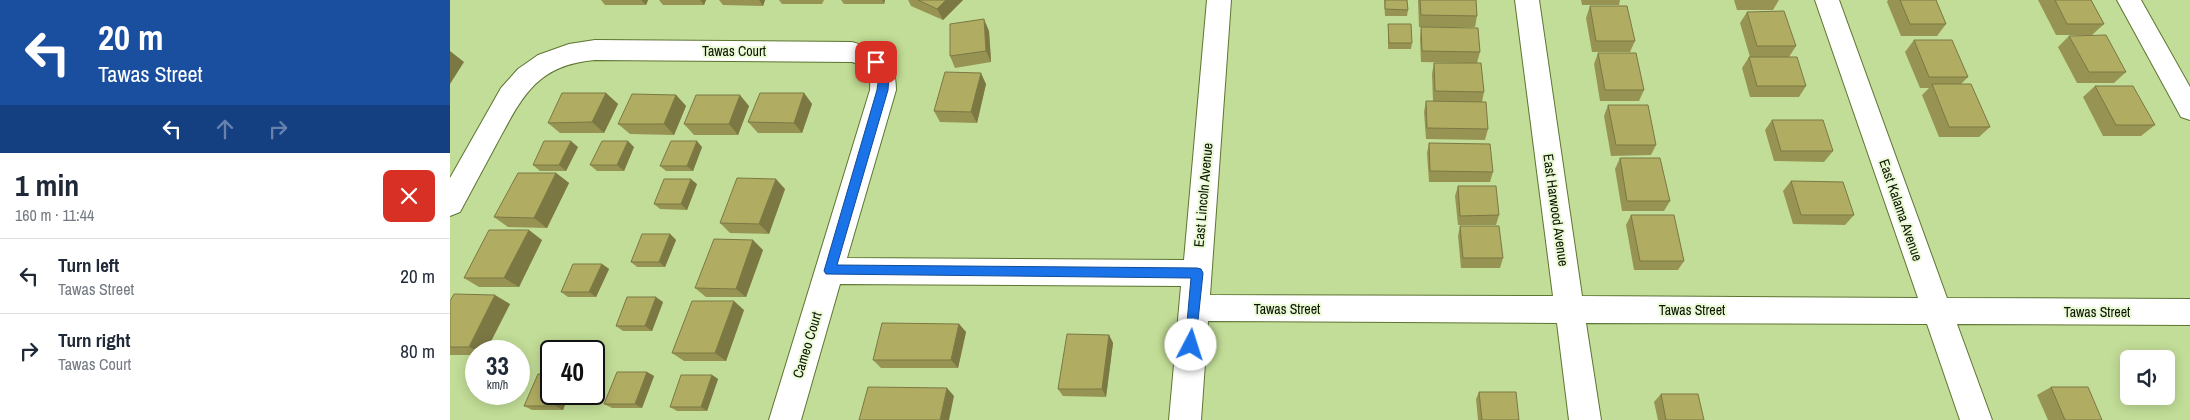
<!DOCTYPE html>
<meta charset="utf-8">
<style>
body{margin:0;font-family:"Archivo Narrow",sans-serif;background:#f6f6f7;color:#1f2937;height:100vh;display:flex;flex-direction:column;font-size:19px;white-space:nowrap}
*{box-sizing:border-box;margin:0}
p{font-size:16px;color:#747a83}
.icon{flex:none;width:28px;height:28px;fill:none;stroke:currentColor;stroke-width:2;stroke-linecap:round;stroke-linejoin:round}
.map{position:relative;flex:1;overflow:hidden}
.details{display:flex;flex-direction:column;background:#fff;width:450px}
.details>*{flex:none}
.guide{background:#1a4fa0;color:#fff;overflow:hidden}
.tools{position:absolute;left:1670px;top:350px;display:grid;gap:10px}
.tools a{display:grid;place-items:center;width:55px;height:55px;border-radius:8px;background:#fff;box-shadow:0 2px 12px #0003;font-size:25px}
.speed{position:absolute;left:15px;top:340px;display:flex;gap:10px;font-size:25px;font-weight:700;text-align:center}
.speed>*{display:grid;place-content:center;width:65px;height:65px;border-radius:50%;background:#fff;box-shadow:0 2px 12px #0003;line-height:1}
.speed small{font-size:12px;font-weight:400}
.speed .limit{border:2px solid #111;border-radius:8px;background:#fff;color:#111}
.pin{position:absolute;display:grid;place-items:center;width:42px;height:42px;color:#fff;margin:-21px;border-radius:10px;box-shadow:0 2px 8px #0006}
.me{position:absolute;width:55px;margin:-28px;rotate:5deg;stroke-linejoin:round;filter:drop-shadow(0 0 4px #0008)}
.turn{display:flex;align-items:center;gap:18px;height:105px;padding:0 15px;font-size:22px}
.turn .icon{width:65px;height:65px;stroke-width:2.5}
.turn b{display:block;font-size:35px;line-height:42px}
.lanes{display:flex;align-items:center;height:48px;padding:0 15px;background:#0003;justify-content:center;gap:25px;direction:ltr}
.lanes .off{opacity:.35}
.round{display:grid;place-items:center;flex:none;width:52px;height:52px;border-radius:8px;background:#f6f6f7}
.headline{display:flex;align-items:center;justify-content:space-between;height:85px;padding:0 15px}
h1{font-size:30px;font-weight:700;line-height:38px}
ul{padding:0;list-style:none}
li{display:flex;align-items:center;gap:15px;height:75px;padding:0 15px;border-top:1px solid #e0e1e3}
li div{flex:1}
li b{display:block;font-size:19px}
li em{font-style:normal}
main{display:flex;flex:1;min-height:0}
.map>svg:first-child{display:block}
</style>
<main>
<section class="details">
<div class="guide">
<div class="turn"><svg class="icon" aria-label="left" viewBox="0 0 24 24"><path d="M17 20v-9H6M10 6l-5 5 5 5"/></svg><div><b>20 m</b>Tawas Street</div></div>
<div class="lanes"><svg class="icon" aria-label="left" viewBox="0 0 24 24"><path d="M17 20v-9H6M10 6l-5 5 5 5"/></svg><svg class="icon off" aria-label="ahead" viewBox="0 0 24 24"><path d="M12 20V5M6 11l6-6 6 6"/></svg><svg class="icon off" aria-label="right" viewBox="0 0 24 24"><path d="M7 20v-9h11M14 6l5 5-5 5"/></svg></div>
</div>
<div class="headline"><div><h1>1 min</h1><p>160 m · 11:44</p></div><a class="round" style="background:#d93025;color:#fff"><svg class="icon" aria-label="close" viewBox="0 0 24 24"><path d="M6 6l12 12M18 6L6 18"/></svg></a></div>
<ul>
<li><svg class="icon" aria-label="left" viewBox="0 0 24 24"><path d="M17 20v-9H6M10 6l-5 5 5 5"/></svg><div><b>Turn left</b><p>Tawas Street</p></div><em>20 m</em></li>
<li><svg class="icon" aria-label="right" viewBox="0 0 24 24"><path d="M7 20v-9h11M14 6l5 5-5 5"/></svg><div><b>Turn right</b><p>Tawas Court</p></div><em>80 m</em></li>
</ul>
</section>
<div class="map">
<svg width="1740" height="420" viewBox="0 0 1740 420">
<rect width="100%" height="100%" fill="#c2dd97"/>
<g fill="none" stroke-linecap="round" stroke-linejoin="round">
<g stroke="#5d7532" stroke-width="2">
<g id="minor">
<path d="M757,0h24l-21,295 343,1 -38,-296h24l43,296 336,2 -103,-298h24l108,298 243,1v26l-233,-1 35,96h-32l-33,-96 -341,-1 15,97h-32l-12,-97 -349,-2 -7,99h-32l12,-134 -341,-2 -39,136h-32l101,-330c1,-16 -2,-23 -18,-28l-257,-2c-59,5 -73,37 -99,85 -12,22 -24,45 -36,67l-10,4v-38l51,-90 17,-19 20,-14 31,-11 26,-4 257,2c28,8 44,16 44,48l-49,168 337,2z"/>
<path d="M1667,0h24l49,87v33l-9,-3z"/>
</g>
</g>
<use href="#minor" fill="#fff" fill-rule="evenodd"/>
</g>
<g fill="#979453">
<path d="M151,0h47l-2,5h-41z"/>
<path d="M209,0h47l-2,5h-41z"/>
<path d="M269,0h46l-2,6 -40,-1z"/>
<path d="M329,0h45l-2,4h-40z"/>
<path d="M391,0h44l-1,4h-40z"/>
<path d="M458,0h55l-20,20 -32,-14z"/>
<path d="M934,0h23l1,10 -1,6h-22z"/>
<path d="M968,0h58l1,16 -2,11h-56z"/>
<path d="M1131,0h39l-1,5h-37z"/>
<path d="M1284,0h45l-6,10h-36z"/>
<path d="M1438,0h48l10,24 -9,12h-36l-14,-34z"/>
<path d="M1588,0h53l13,24 -12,11h-36z"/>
<path d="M1140,6l45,35 -5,11h-38l-6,-34z"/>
<path d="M1297,12l49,34 -7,11 17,29 -7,11h-49l-8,-29 7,-11h1l-10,-34z"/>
<path d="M938,24l24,19 -1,6h-23z"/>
<path d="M971,27l59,25 -3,11 7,29 -2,10 6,27 -3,11 -59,-1 -2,-27 2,-11h7l-1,-27 2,-11h33l-46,-1 -1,-24z"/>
<path d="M539,31l2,31 -36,6 -5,-12z"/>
<path d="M1619,36l57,36 -12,11h-37l-19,-36z"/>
<path d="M1464,40l54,37 -7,7 29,43 -11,10h-40l-17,-42 7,-7h-9l-15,-36z"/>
<path d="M1148,53l46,37 -5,11h-39l-6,-37z"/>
<path d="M536,84l-9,39 -37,-1 -6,-11z"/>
<path d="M1645,86l60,39 -14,11h-38l-20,-39z"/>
<path d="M156,93l12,11 -14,29h-44l-12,-10z"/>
<path d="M354,93l8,11 -10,29h-44l-10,-11z"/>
<path d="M226,95l10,11 -12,29 -44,-1 -12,-10z"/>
<path d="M1158,105l48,40 -5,10 -40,1 -7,-40z"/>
<path d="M299,106l-11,29h-44l-10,-11z"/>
<path d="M1322,120l61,31 -9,11 -50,-1 -9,-31z"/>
<path d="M979,143l64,29 -3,10h-61l-2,-29z"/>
<path d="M128,147l-12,24h-26l-7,-6z"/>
<path d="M184,147l-10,24h-27l-7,-6z"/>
<path d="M252,147l-9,24h-27l-6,-5z"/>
<path d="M1170,158l50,43 -6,10h-42l-7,-42z"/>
<path d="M106,173l13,10 -22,45 -39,-1 -14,-10z"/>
<path d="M1341,181l63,34 -9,10 -52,-1 -10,-33z"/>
<path d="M247,184l-10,26 -27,-1 -6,-5z"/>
<path d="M1008,186l41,29 -3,10h-38l-3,-29z"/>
<path d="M335,189l-16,45 -39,-1 -10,-10z"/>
<path d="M1181,215l53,46 -6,9h-44l-8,-45z"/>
<path d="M1010,226l43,32 -3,10h-39l-3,-32z"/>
<path d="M220,234l6,6 -11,27h-28l-6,-5z"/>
<path d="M92,240l-23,47h-40l-15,-9z"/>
<path d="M313,250l-17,47h-40l-11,-9z"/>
<path d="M152,264l7,5 -13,28h-28l-7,-5z"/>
<path d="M0,301l60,3 -24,47h-10v4h-26z"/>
<path d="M213,302l-11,29h-29l-7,-5z"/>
<path d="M294,310l-18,51h-42l-12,-8z"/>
<path d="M509,324l7,8 -8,36h-77l-8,-8z"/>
<path d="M659,335l4,8 -7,54 -43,-1 -5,-7z"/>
<path d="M197,372l7,4 -12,32h-30l-8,-4z"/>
<path d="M262,375l6,4 -11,32h-30l-7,-4z"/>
<path d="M1601,387l51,33h-54l-11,-25z"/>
<path d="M1029,392l40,28h-41l-2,-21z"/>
<path d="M101,394h18l-6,16h-31l-8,-4z"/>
<path d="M1211,394l43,26h-46l-4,-18z"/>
</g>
<g fill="#7b7844">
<path d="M191,0h7l-2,5z"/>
<path d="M250,0h6l-2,5z"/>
<path d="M309,0h6l-2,6z"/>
<path d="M432,0h3l-1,4z"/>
<path d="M496,0h17l-20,20 -6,-11z"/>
<path d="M534,19l5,12 2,31 -5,-11z"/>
<path d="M0,51l14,11 -14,22z"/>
<path d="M531,73l5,11 -9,39 -6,-11z"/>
<path d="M156,93l12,11 -14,29 -12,-11z"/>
<path d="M354,93l8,11 -10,29 -8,-10z"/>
<path d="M226,95l10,11 -12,29 -10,-11z"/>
<path d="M290,95l9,11 -11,29 -9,-11z"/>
<path d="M121,141l7,6 -12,24 -7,-6z"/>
<path d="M178,141l6,6 -10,24 -7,-6z"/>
<path d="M247,141l5,6 -9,24 -6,-5z"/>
<path d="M106,173l13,10 -22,45 -13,-10z"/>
<path d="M241,179l6,5 -10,26 -6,-6z"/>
<path d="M326,179l9,10 -16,45 -10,-10z"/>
<path d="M79,230l13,10 -23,47 -15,-9z"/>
<path d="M220,234l6,6 -11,27 -6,-5z"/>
<path d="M303,240l10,10 -17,47 -10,-8z"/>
<path d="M152,264l7,5 -13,28 -7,-5z"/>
<path d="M45,295l15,9 -24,47h-9l-8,-4z"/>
<path d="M206,297l7,5 -11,29 -7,-5z"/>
<path d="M284,301l10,9 -18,51 -11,-8z"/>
<path d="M509,324l7,8 -8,36 -7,-8z"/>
<path d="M659,335l4,8 -7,54 -4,-8z"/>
<path d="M197,372l7,4 -12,32 -7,-4z"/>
<path d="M262,375l6,4 -11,32 -6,-4z"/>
<path d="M497,388l7,8 -5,24h-9z"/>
<path d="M110,394h9l-6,16 -8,-4z"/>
</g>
<g fill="#b0ac61" stroke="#7b7844">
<path d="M468,0h28l-9,9z"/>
<path d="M935,0h22l1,10 -23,-1z"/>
<path d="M970,0h56l1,16 -56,-1z"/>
<path d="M1450,0h36l10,24h-36z"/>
<path d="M1605,0h36l13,24h-37z"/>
<path d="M1140,6h37l8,35h-39z"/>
<path d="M1334,11l12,35h-39l-10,-34z"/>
<path d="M534,19l2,32 -36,5v-32z"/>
<path d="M938,24h23l1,19h-23z"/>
<path d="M971,27l57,1 2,24 -58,-1z"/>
<path d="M1656,35l20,37h-37l-20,-36z"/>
<path d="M1464,40h38l16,37h-39z"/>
<path d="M1148,53h38l8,37h-39z"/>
<path d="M1299,57h48l9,29h-49z"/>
<path d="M984,63h47l3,29 -49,-1z"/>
<path d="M495,72l36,1 -10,39 -37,-1z"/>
<path d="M1482,84h39l19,43h-41z"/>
<path d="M1645,86h38l22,39h-39z"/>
<path d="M112,93h44l-14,29 -44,1z"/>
<path d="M310,93h44l-10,30 -46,-1z"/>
<path d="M182,94l44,1 -12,29h-46z"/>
<path d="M246,95h44l-11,29h-45z"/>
<path d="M976,101l60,1 2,27 -61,-1z"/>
<path d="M1158,105h40l8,40h-40z"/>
<path d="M1322,120h51l10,31h-52z"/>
<path d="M94,141h27l-12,24h-26z"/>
<path d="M152,141h26l-11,24h-27z"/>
<path d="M221,141h26l-10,25h-27z"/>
<path d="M979,143l61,1 3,28 -63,-1z"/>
<path d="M1170,158h40l10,43h-43z"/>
<path d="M68,173h38l-22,45 -40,-1z"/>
<path d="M287,178l39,1 -17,45 -39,-1z"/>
<path d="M214,179h27l-10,25h-27z"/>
<path d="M1341,181l52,1 11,33h-53z"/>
<path d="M1008,186h38l3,29 -39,1z"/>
<path d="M1181,215h43l10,46h-44z"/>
<path d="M1010,226h39l4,32h-40z"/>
<path d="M39,230h40l-25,48h-40z"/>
<path d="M192,234h28l-11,28h-28z"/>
<path d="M264,239l39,1 -17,49 -41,-1z"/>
<path d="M123,264h29l-13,28h-28z"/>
<path d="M4,294l41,1 -26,52h-19v-46z"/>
<path d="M177,297h29l-11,29h-29z"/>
<path d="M242,301h42l-19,52h-43z"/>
<path d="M432,323l77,1 -8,36h-78z"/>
<path d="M617,334l42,1 -7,54h-44z"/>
<path d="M167,372h30l-12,32h-31z"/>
<path d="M88,374h13v20h9l-5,12h-31z"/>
<path d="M231,375h31l-11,32h-31z"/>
<path d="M418,387l79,1 -7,32h-81z"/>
<path d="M1601,387h37l14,33h-37z"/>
<path d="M1029,392h37l3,28h-37z"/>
<path d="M1211,394h37l6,26h-38z"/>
</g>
<path fill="#1a73e8" stroke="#114b97" d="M426,58l3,2 10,16 -1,14 -51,175 360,3 4,1 2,4 -8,76 -4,2 -4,-2 -2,-4 6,-67 -365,-4 -2,-3 53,-181 2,-14 -8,-14z"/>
<g text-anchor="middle" stroke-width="4" stroke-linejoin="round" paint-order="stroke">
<g font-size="14" fill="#0c1500" stroke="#eaf9d6">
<text x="284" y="56">Tawas Court</text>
<text transform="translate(753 195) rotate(-85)" y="5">East Lincoln Avenue</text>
<text transform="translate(1106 210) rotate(82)" y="5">East Harwood Avenue</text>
<text transform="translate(1451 210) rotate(71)" y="5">East Kalama Avenue</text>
<text x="837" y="314">Tawas Street</text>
<text x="1242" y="315">Tawas Street</text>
<text x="1647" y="317">Tawas Street</text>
<text transform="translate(357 345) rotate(-73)" y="5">Cameo Court</text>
</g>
</g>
</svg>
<div class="tools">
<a><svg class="icon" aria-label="sound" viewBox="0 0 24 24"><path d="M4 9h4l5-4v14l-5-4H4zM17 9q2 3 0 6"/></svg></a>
</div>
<div class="speed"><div>33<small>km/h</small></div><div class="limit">40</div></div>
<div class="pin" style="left:426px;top:62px;background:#d93025"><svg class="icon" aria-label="arrive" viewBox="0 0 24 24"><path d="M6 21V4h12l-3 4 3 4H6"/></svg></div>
<svg class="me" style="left:741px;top:345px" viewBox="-20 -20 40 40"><circle r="19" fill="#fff"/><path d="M0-13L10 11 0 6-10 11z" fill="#1a73e8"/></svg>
</div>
</main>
